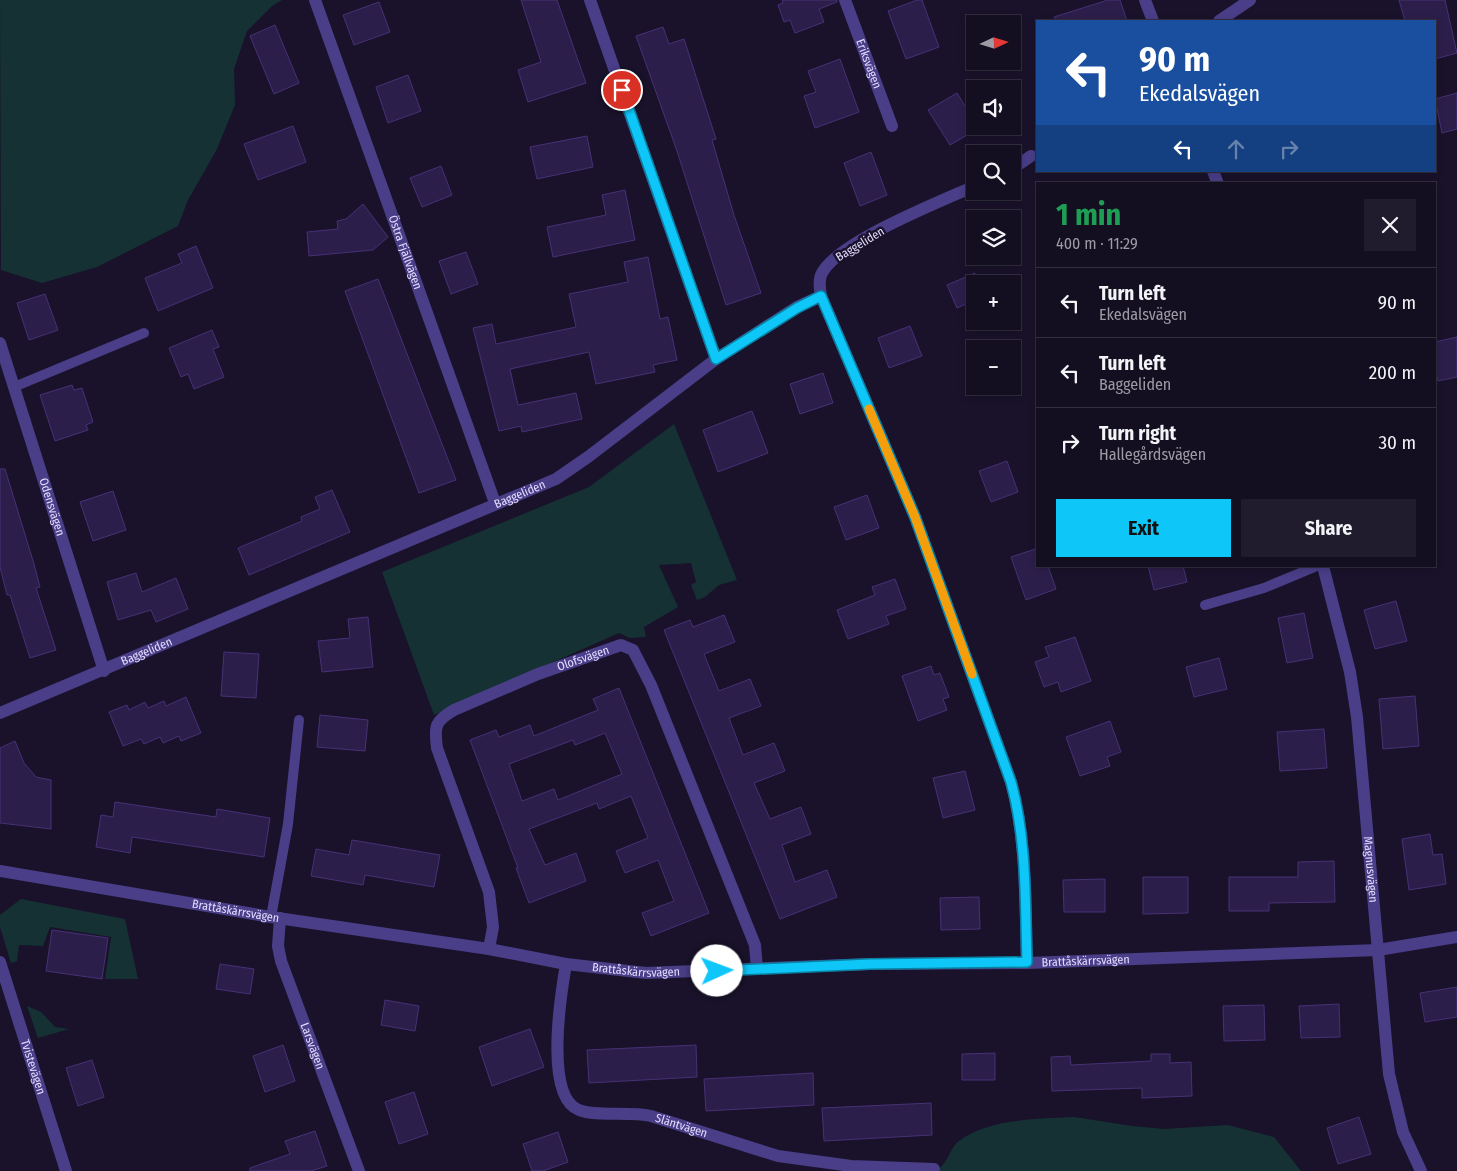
<!DOCTYPE html>
<meta charset="utf-8">
<style>
body{margin:0;font-family:"Fira Sans Condensed",sans-serif;background:#201c2d;color:#f1f3f6;height:100vh;display:flex;flex-direction:column;font-size:19px;white-space:nowrap}
*{box-sizing:border-box;margin:0}
p{font-size:16px;color:#9d9ca5}
.icon{flex:none;width:28px;height:28px;fill:none;stroke:currentColor;stroke-width:2;stroke-linecap:round;stroke-linejoin:round}
.map{position:relative;flex:1;overflow:hidden}
.side{position:absolute;left:1036px;top:182px;width:400px;height:385px;display:flex;flex-direction:column;background:#130e20;border-radius:0px;box-shadow:0 2px 8px #0003,0 0 0 1px #322e3e}
.side>*{flex:none}
.hud{position:absolute;left:1036px;top:20px;width:400px;height:152px;border-radius:0px;box-shadow:0 2px 8px #0003,0 0 0 1px #322e3e;background:#1a4fa0;color:#fff;overflow:hidden}
.needle{width:32px;rotate:86deg}
.controls{position:absolute;left:966px;top:15px;display:grid;gap:10px}
.controls a{display:grid;place-items:center;width:55px;height:55px;border-radius:0px;background:#130e20;box-shadow:0 2px 8px #0003,0 0 0 1px #322e3e;font-size:25px}
.pin{position:absolute;display:grid;place-items:center;width:42px;height:42px;color:#fff;margin:-21px;border:2px solid #fff;border-radius:50%;box-shadow:0 1px 5px #0007}
.me{position:absolute;width:55px;margin:-28px;rotate:88deg;stroke-linejoin:round;filter:drop-shadow(0 0 4px #0008)}
.turn{display:flex;align-items:center;gap:18px;height:105px;padding:0 20px;font-size:22px}
.turn .icon{width:65px;height:65px;stroke-width:2.5}
.turn b{display:block;font-size:35px;line-height:42px}
.lanes{display:flex;align-items:center;height:48px;padding:0 20px;background:#0003;justify-content:center;gap:25px;direction:ltr}
.lanes .off{opacity:.35}
.round{display:grid;place-items:center;flex:none;width:52px;height:52px;border-radius:0px;background:#201c2d}
.summary{display:flex;align-items:center;justify-content:space-between;height:85px;padding:0 20px}
h1{font-size:30px;font-weight:700;line-height:38px;color:#1e9e55}
.action{display:flex;gap:10px;margin-top:auto;padding:10px 20px}
.action a{flex:1;height:58px;border-radius:0px;background:#0ec6f8;color:#111;font-size:20px;font-weight:700;line-height:58px;text-align:center}
.action a+a{background:#201c2d;color:#f1f3f6}
ul{padding:0;list-style:none}
li{display:flex;align-items:center;gap:15px;height:70px;padding:0 20px;border-top:1px solid #322e3e}
li div{flex:1}
li b{display:block;font-size:19px}
li em{font-style:normal}
.map>svg:first-child{display:block}
</style>
<div class="map">
<svg width="1457" height="1171" viewBox="0 0 1457 1171">
<rect width="100%" height="100%" fill="#19122a"/>
<g fill="#153134">
<path d="M0,0h282l-10,6 -25,25 -13,38 1,36 -18,44 -29,51 -10,26 -81,41 -55,16 -41,-13z"/>
<path d="M674,424l63,156 -18,5 -14,12 -8,3 -6,-15 5,-3 -5,-19 -32,2 19,42 -34,20 2,10 -16,1 -11,-5 -185,82 -52,-143 207,-85z"/>
<path d="M21,899l104,20 13,60h-33l6,-42 -61,-10 -7,19 -24,-1 -2,16 -6,2 -11,-36v-12z"/>
<path d="M27,1006l14,6 14,15 14,2 -31,9z"/>
<path d="M1074,1117l58,9 32,3 64,-4 46,12 27,34h-365c12,-7 13,-22 23,-30 30,-23 79,-22 115,-24z"/>
</g>
<g fill="#2c1e4a" stroke="#463176" fill-rule="evenodd">
<path d="M521,0h36l29,83 -58,19 -10,-32 23,-8z"/>
<path d="M782,0h55v2l-18,7 5,13 -29,11 -5,-13 -6,2 -6,-17 5,-2z"/>
<path d="M917,0h5l17,47 -33,12 -18,-48z"/>
<path d="M1108,0h12l7,21h-72l-1,-4z"/>
<path d="M1399,0h46l12,53 -22,6v-38h-30z"/>
<path d="M379,2l11,30 -36,13 -11,-30z"/>
<path d="M275,25l24,58 -25,11 -24,-58z"/>
<path d="M663,27l6,17 15,-5 32,100 -4,1 22,75 27,78 -35,12 -49,-154 -41,-115z"/>
<path d="M840,59l19,53 -44,16 -11,-32 12,-4 -8,-21z"/>
<path d="M408,75l13,36 -33,12 -12,-36z"/>
<path d="M957,93l18,29v4l4,2 -29,17 -22,-35z"/>
<path d="M1457,93v36l-15,4 -7,-34z"/>
<path d="M293,126l13,36 -48,18 -14,-36z"/>
<path d="M587,136l6,31 -56,12 -7,-32z"/>
<path d="M871,152l16,43 -27,11 -16,-43z"/>
<path d="M441,166l11,29 -30,12 -12,-29z"/>
<path d="M625,190l10,50 -82,17 -6,-30 59,-12 -4,-20z"/>
<path d="M363,204l25,33 -15,13 -64,6 -2,-24 31,-3 -1,-8 9,-2z"/>
<path d="M196,246l17,42 -55,23 -13,-33 37,-15 -4,-9z"/>
<path d="M466,252l12,32 -27,10 -12,-33z"/>
<path d="M648,257l12,62 8,-2 9,43 -24,5 2,7 -59,12 -7,-32 -79,17 8,36 58,-12 6,26 -60,13 -1,-6 -22,5 -26,-103 19,-4 4,20 80,-17 -7,-33 59,-12 -4,-20z"/>
<path d="M975,273v27l-18,8 -10,-23z"/>
<path d="M378,279l78,201 -37,13 -74,-202z"/>
<path d="M45,294l13,36 -29,10 -12,-37z"/>
<path d="M910,326l12,30 -33,12 -11,-30z"/>
<path d="M212,330l7,17 -6,2 11,28 -30,12 -6,-15 -7,3 -12,-29z"/>
<path d="M1457,337v40l-19,4 -3,-11v-28z"/>
<path d="M823,373l10,30 -33,11 -10,-30z"/>
<path d="M72,385l2,5 8,-2 11,34 -7,3 2,5 -33,11 -15,-46z"/>
<path d="M752,411l16,42 -50,19 -15,-42z"/>
<path d="M1007,461l11,31 -27,10 -12,-31z"/>
<path d="M0,469h5l29,95 6,23 -4,1 20,62 -26,8 -20,-63h-3l-7,-28z"/>
<path d="M332,490l18,42 -101,43 -11,-27 64,-27 -1,-4 19,-8 -5,-12z"/>
<path d="M113,491l13,39 -33,11 -13,-39z"/>
<path d="M867,495l12,33 -33,12 -12,-33z"/>
<path d="M1038,548v18h10l8,23 -30,11 -15,-43z"/>
<path d="M1148,566h35l4,16 -33,8z"/>
<path d="M136,573l6,19 34,-14 12,31 -32,13 -5,-12 -33,10 -11,-38z"/>
<path d="M895,579l11,30 -20,7 3,8 -41,15 -11,-29 38,-15 -3,-8z"/>
<path d="M1396,601l11,40 -32,8 -11,-39z"/>
<path d="M1304,613l9,45 -26,5 -9,-45z"/>
<path d="M724,615l11,27 -31,12 15,37 31,-12 11,27 -32,12 14,37 31,-12 11,28 -31,12 16,36 31,-12 10,27 -29,11 13,37 32,-12 10,27 -57,22 -116,-289 26,-10 3,7z"/>
<path d="M368,617l5,50 -51,5 -4,-31 32,-3 -2,-19z"/>
<path d="M1075,637l16,44 -30,11 -3,-10 -14,5 -9,-25 14,-5 -4,-10z"/>
<path d="M224,652l35,2 -3,44 -35,-2z"/>
<path d="M1219,658l8,31 -33,8 -8,-30z"/>
<path d="M931,666l3,9 6,-2 9,24 -6,2 4,11 -29,11 -16,-45z"/>
<path d="M619,688l90,225 -58,23 -9,-23 32,-12 -16,-41 -33,13 -9,-22 32,-13 -17,-42 -32,13 -2,-6 -68,26 16,36 31,-12 10,28 -57,22 -13,-35h2l-48,-128 26,-10 3,7 31,-12 4,11 64,-26 -5,-11zM605,733l17,41 -64,26 -4,-11 -32,12 -13,-37 64,-24 2,5z"/>
<path d="M1415,696l4,50 -36,3 -4,-50z"/>
<path d="M186,697l15,36 -20,8 -2,-5 -16,7 -3,-6 -16,7 -3,-5 -18,7 -14,-34 18,-7 2,5 16,-8 3,6 16,-7 2,5z"/>
<path d="M320,715l48,5 -3,31 -48,-4z"/>
<path d="M1110,721l11,31 -14,5 3,9 -30,10 -14,-39z"/>
<path d="M1324,729l3,39 -47,3 -3,-39z"/>
<path d="M15,741l9,22 12,14 15,3v49l-51,-6v-75z"/>
<path d="M965,771l10,39 -32,8 -10,-40z"/>
<path d="M115,802l101,15 1,-8 53,9 -6,39 -132,-20 -2,16 -34,-6 5,-32 12,2z"/>
<path d="M1430,834l3,21 9,-1 4,30 -37,6 -7,-51z"/>
<path d="M352,840l88,15 -6,32 -69,-12 -2,10 -52,-9 5,-27 33,6z"/>
<path d="M1334,861l1,41 -66,1v8h-40v-34h69v-15z"/>
<path d="M1143,877h45v36l-45,1z"/>
<path d="M1105,879v33h-41l-1,-32z"/>
<path d="M979,897l1,32 -39,1 -1,-32z"/>
<path d="M52,930l56,8 -6,41 -56,-8z"/>
<path d="M220,964l34,5 -4,25 -34,-5z"/>
<path d="M1457,987v30l-32,5 -5,-29z"/>
<path d="M385,1000l34,6 -4,25 -34,-6z"/>
<path d="M1339,1004l1,33 -39,1 -2,-32z"/>
<path d="M1264,1005l1,35 -41,1 -1,-35z"/>
<path d="M530,1029l14,38 -52,19 -13,-39z"/>
<path d="M283,1045l12,36 -30,11 -12,-36z"/>
<path d="M696,1045l1,32 -108,6 -2,-33z"/>
<path d="M995,1053v27h-33v-26z"/>
<path d="M1151,1054h19v9l21,-1 1,34 -50,2v-10l-90,3 -1,-34 19,-1 1,9 80,-4z"/>
<path d="M92,1060l12,37 -26,9 -12,-38z"/>
<path d="M813,1073l1,32 -108,6 -2,-32z"/>
<path d="M414,1092l14,42 -29,10 -14,-42z"/>
<path d="M931,1103l1,32 -108,6 -2,-33z"/>
<path d="M1359,1117l12,37 -33,10 -11,-36z"/>
<path d="M315,1131l12,35 -16,5h-61v-3l40,-14 -5,-13z"/>
<path d="M558,1132l10,30 -25,9h-11l-9,-27z"/>
</g>
<g fill="none" stroke-linecap="round" stroke-linejoin="round">
<g stroke="#493e87" stroke-width="10">
<path d="M14,387l130,-54"/>
<path d="M1205,605l59,-17 53,-22"/>
<path d="M271,917l17,-93 11,-104"/>
</g>
<g stroke="#493e87" stroke-width="12">
<path id="s1" d="M315,0l180,503"/>
<path d="M590,0l126,359"/>
<path id="s2" d="M845,0l47,126"/>
<path d="M1145,0l8,21"/>
<path d="M1219,21l31,-21"/>
<path d="M1012,169l19,-13"/>
<path d="M1213,171l5,13"/>
<path d="M975,186c-34,15 -137,56 -153,87 -4,7 -2,16 -1,23l94,221 96,265c16,58 14,120 16,181"/>
<path id="s3" d="M0,343l104,328"/>
<path id="s4" d="M1323,566l27,106 7,45 32,357 14,58 18,39"/>
<path id="s5" d="M0,713l556,-234 32,-22 128,-98 81,-52 24,-11"/>
<path id="s6" d="M280,918l-2,28 3,15 78,210"/>
<path id="s7" d="M489,949l4,-22 -4,-35 -52,-144c-3,-22 -2,-27 17,-38l84,-36 83,-29 12,5 18,35 104,260 2,24"/>
<path id="s8" d="M0,962l66,209"/>
<path id="s9" d="M566,964c-5,29 -22,133 13,146 17,7 51,1 72,6l127,40 73,10 83,3"/>
</g>
<path stroke="#493e87" stroke-width="12" id="s10" d="M0,871l271,46 218,32 77,15 80,9 224,-9 157,-1 351,-13 79,-13"/>
</g>
<g fill="none" stroke-linecap="round" stroke-linejoin="round">
<g stroke="#0981a1" stroke-width="12">
<path id="route" d="M622,90l94,269 81,-51 24,-12 94,221 96,265c16,58 14,120 16,180l-157,2 -153,7"/>
</g>
<use href="#route" stroke="#0ec6f8" stroke-width="9"/>
<path stroke="#f59e0b" stroke-width="9" d="M869,409l46,108 57,157"/>
</g>
<g text-anchor="middle" stroke-width="5" stroke-linejoin="round" paint-order="stroke">
<g font-size="12" fill="#e4dcfe" stroke="#19122a">
<text dy="4" stroke="none"><textPath href="#s2" startOffset="68">Eriksvägen</textPath></text>
<text transform="translate(860 244) rotate(-31)" y="4">Baggeliden</text>
<text dy="4" stroke="none"><textPath href="#s1" startOffset="268">Östra Fjällvägen</textPath></text>
<text dy="4" stroke="none"><textPath href="#s5" startOffset="564">Baggeliden</textPath></text>
<text dy="4" stroke="none"><textPath href="#s3" startOffset="172">Odensvägen</textPath></text>
<text dy="4" stroke="none"><textPath href="#s5" startOffset="159">Baggeliden</textPath></text>
<text dy="4" stroke="none"><textPath href="#s7" startOffset="396">Olofsvägen</textPath></text>
<text dy="4" stroke="none"><textPath href="#s4" startOffset="308">Magnusvägen</textPath></text>
<text dy="4" stroke="none"><textPath href="#s10" startOffset="239">Brattåskärrsvägen</textPath></text>
<text dy="4" stroke="none"><textPath href="#s10" startOffset="1094">Brattåskärrsvägen</textPath></text>
<text dy="4" stroke="none"><textPath href="#s10" startOffset="644">Brattåskärrsvägen</textPath></text>
<text dy="4" stroke="none"><textPath href="#s6" startOffset="134">Larsvägen</textPath></text>
<text dy="4" stroke="none"><textPath href="#s8" startOffset="110">Tvistevägen</textPath></text>
<text dy="4" stroke="none"><textPath href="#s9" startOffset="258">Släntvägen</textPath></text>
</g>
</g>
</svg>
<div class="controls">
<a><svg class="needle" viewBox="-14 -14 28 28"><path d="M0-13l5 13h-10z" fill="#e53935"/><path d="M0 13l5-13h-10z" fill="#9d9ca5"/></svg></a>
<a><svg class="icon" aria-label="sound" viewBox="0 0 24 24"><path d="M4 9h4l5-4v14l-5-4H4zM17 9q2 3 0 6"/></svg></a>
<a><svg class="icon" aria-label="search" viewBox="0 0 24 24"><circle cx="10" cy="10" r="6"/><path d="M15 15l6 6"/></svg></a>
<a><svg class="icon" aria-label="layers" viewBox="0 0 24 24"><path d="M12 4l9 5-9 5-9-5zM3 14l9 5 9-5"/></svg></a>
<a>+</a>
<a>−</a>
</div>
<div class="pin" style="left:622px;top:90px;background:#d93025"><svg class="icon" aria-label="arrive" viewBox="0 0 24 24"><path d="M6 21V4h12l-3 4 3 4H6"/></svg></div>
<svg class="me" style="left:717px;top:971px" viewBox="-20 -20 40 40"><circle r="19" fill="#fff"/><path d="M0-13L10 11 0 6-10 11z" fill="#0ec6f8"/></svg>
<div class="hud">
<div class="turn"><svg class="icon" aria-label="left" viewBox="0 0 24 24"><path d="M17 20v-9H6M10 6l-5 5 5 5"/></svg><div><b>90 m</b>Ekedalsvägen</div></div>
<div class="lanes"><svg class="icon" aria-label="left" viewBox="0 0 24 24"><path d="M17 20v-9H6M10 6l-5 5 5 5"/></svg><svg class="icon off" aria-label="ahead" viewBox="0 0 24 24"><path d="M12 20V5M6 11l6-6 6 6"/></svg><svg class="icon off" aria-label="right" viewBox="0 0 24 24"><path d="M7 20v-9h11M14 6l5 5-5 5"/></svg></div>
</div>
<section class="side">
<div class="summary"><div><h1>1 min</h1><p>400 m · 11:29</p></div><a class="round"><svg class="icon" aria-label="close" viewBox="0 0 24 24"><path d="M6 6l12 12M18 6L6 18"/></svg></a></div>
<ul>
<li><svg class="icon" aria-label="left" viewBox="0 0 24 24"><path d="M17 20v-9H6M10 6l-5 5 5 5"/></svg><div><b>Turn left</b><p>Ekedalsvägen</p></div><em>90 m</em></li>
<li><svg class="icon" aria-label="left" viewBox="0 0 24 24"><path d="M17 20v-9H6M10 6l-5 5 5 5"/></svg><div><b>Turn left</b><p>Baggeliden</p></div><em>200 m</em></li>
<li><svg class="icon" aria-label="right" viewBox="0 0 24 24"><path d="M7 20v-9h11M14 6l5 5-5 5"/></svg><div><b>Turn right</b><p>Hallegårdsvägen</p></div><em>30 m</em></li>
</ul>
<div class="action"><a>Exit</a><a>Share</a></div>
</section>
</div>
